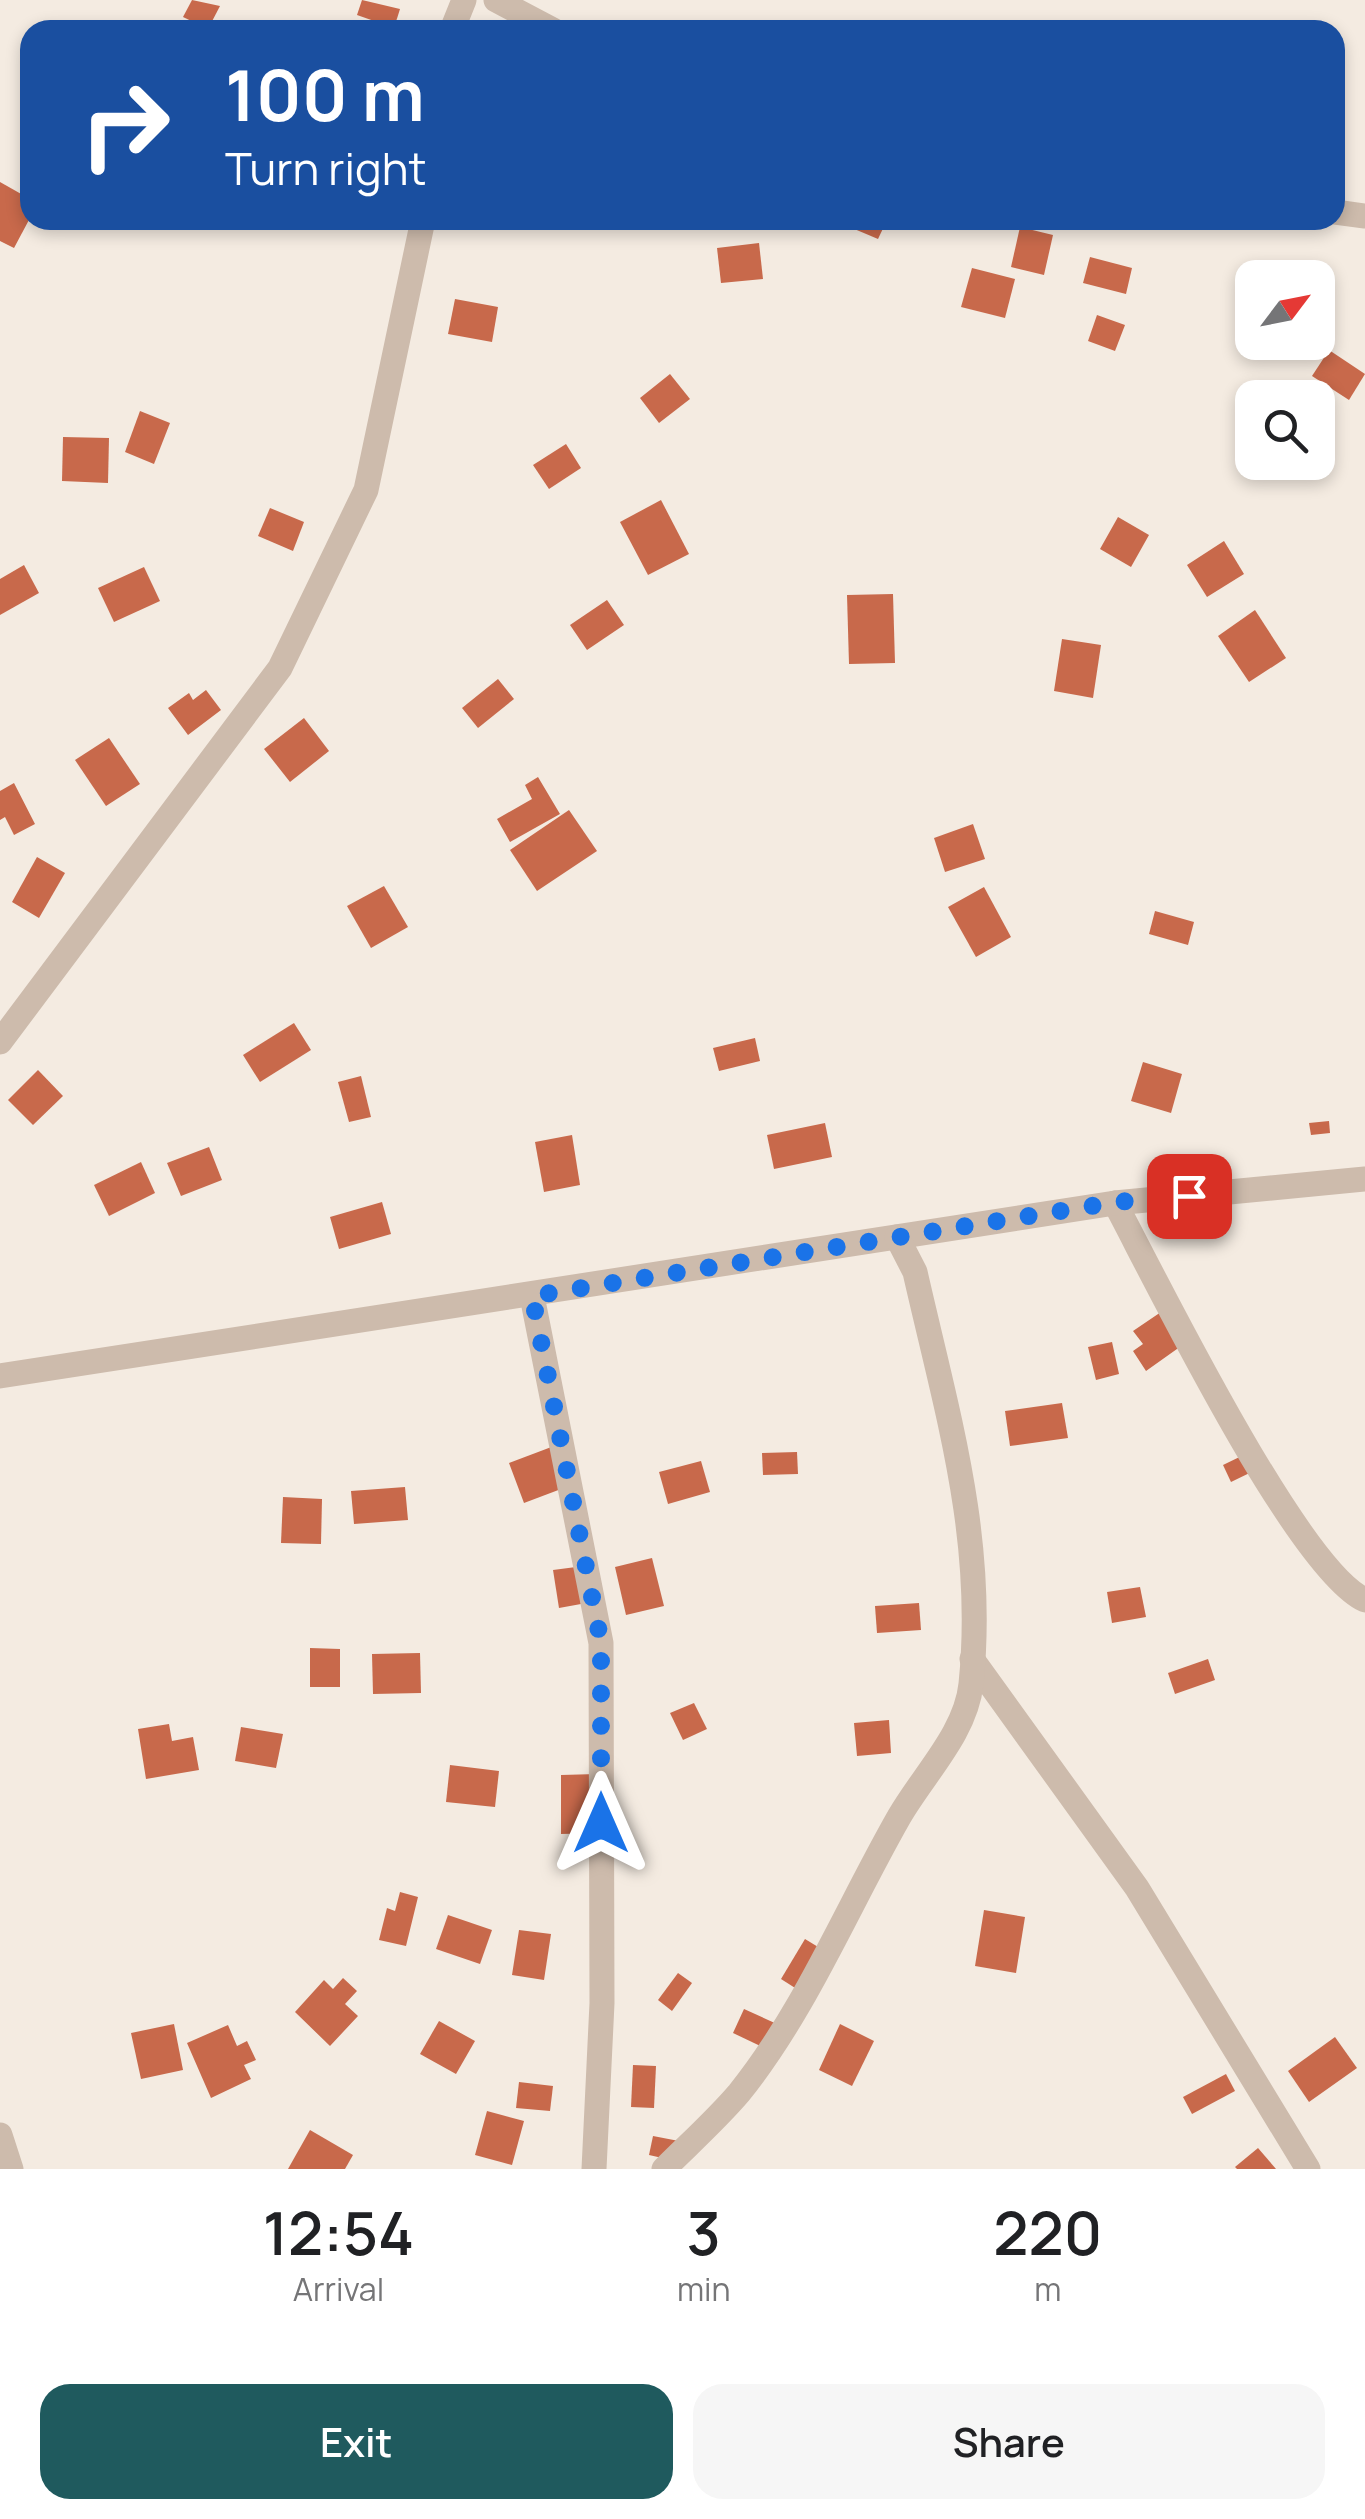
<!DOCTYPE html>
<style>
body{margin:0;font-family:Manrope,sans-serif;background:#f6f6f6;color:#202124;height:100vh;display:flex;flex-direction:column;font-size:38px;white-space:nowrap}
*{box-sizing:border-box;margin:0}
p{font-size:32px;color:#757577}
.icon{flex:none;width:55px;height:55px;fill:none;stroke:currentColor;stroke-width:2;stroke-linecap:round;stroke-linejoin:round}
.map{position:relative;height:2169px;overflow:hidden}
.details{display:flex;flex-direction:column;background:#fff;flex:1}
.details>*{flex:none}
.top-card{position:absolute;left:20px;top:20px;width:1325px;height:210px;border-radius:30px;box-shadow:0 5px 15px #0003;background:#1a4fa0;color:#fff;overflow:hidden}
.needle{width:65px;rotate:58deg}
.tools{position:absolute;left:1235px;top:260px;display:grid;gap:20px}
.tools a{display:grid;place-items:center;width:100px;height:100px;border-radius:20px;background:#fff;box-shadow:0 5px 15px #0003;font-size:50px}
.pin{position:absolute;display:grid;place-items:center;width:85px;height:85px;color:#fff;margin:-42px;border-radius:20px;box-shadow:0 5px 15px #0006}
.me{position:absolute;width:110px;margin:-55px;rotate:0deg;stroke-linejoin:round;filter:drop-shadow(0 0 8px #0008)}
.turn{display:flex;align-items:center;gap:35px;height:210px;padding:0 40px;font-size:45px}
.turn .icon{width:130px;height:130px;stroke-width:2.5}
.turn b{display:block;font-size:70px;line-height:85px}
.eta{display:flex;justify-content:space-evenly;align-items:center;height:170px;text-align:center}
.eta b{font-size:60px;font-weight:600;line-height:70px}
.action{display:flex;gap:20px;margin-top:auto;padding:20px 40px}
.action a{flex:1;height:115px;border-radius:30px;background:#1f5a5e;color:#fff;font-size:40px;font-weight:600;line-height:115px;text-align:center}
.action a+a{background:#f6f6f6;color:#202124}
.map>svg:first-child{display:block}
</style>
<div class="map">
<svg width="1365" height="2169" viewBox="0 0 1365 2169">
<rect width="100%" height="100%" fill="#f4ebe1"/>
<g fill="#c8694b">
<path d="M192,0l28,6 -12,23 -25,-12z"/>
<path d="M362,0l38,9 -6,19 -37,-13z"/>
<path d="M0,182l30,17v19l-16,30 -14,-7z"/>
<path d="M856,220h31l-9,19 -26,-11z"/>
<path d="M1020,227l33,8 -9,40 -33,-8z"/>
<path d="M759,243l4,36 -42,4 -4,-35z"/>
<path d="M1090,257l42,11 -6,26 -43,-11z"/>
<path d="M972,268l43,11 -10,39 -44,-11z"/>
<path d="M455,299l43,8 -6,35 -44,-8z"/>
<path d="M1097,315l28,10 -10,26 -27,-10z"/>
<path d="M1329,350l36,24 -16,26 -37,-24z"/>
<path d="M670,374l20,25 -31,24 -19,-25z"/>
<path d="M140,411l30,12 -16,41 -29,-12z"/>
<path d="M63,437l46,1 -1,45 -46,-2z"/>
<path d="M566,444l15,24 -32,21 -16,-24z"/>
<path d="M661,500l28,54 -41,21 -28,-53z"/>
<path d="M270,508l34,14 -11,29 -35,-15z"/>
<path d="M1118,517l31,18 -18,32 -31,-18z"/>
<path d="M1224,541l20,33 -37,23 -20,-32z"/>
<path d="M24,565l15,28 -39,22v-36z"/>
<path d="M144,567l16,34 -46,21 -16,-34z"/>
<path d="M893,594l2,69 -46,1 -2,-69z"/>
<path d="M607,600l17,25 -37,25 -17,-25z"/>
<path d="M1255,610l31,48 -37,24 -31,-46z"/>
<path d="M1062,639l39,6 -8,53 -39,-7z"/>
<path d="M498,679l16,20 -36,29 -16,-20z"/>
<path d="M206,690l15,20 -33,25 -20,-27 21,-15 4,7z"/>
<path d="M304,718l25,33 -39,31 -26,-33z"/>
<path d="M109,738l31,46 -34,22 -31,-46z"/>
<path d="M538,777l22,37 -50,28 -13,-23 35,-20 -7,-14z"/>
<path d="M14,783l21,41 -21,11 -9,-18 -5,3v-29z"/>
<path d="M569,810l28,41 -60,40 -27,-41z"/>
<path d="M973,824l12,35 -40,13 -11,-34z"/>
<path d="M37,857l28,16 -26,45 -27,-16z"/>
<path d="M384,886l24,41 -37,21 -24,-42z"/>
<path d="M984,887l27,50 -35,20 -28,-50z"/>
<path d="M1155,911l39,11 -6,23 -39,-11z"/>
<path d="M294,1023l17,27 -51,32 -17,-27z"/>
<path d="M755,1038l5,23 -41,10 -6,-23z"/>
<path d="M1143,1062l39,12 -11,39 -40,-12z"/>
<path d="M38,1070l25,26 -30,29 -25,-25z"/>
<path d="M361,1076l10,41 -22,5 -11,-40z"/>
<path d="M1329,1121l1,12 -19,2 -2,-12z"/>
<path d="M825,1123l7,34 -58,12 -7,-34z"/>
<path d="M572,1135l8,50 -36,7 -9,-50z"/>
<path d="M209,1147l13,33 -41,16 -14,-33z"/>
<path d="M141,1162l14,31 -46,23 -15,-31z"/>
<path d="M382,1202l9,32 -52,15 -9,-32z"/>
<path d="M1161,1312l23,32 -38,27 -13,-20 10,-7 -10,-13z"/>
<path d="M1112,1342l7,32 -23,6 -8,-33z"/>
<path d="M1062,1403l6,35 -58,8 -5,-35z"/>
<path d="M554,1446l15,40 -45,17 -15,-40z"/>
<path d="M1258,1448l8,17 -35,17 -8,-17z"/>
<path d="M797,1452l1,22 -35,1 -1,-22z"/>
<path d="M701,1461l9,31 -42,12 -9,-32z"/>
<path d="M405,1487l3,33 -54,4 -3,-33z"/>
<path d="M283,1497l39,2 -1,45 -40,-1z"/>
<path d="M652,1558l12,48 -38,9 -11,-48z"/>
<path d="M576,1567l5,37 -22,4 -6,-38z"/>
<path d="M1140,1587l6,30 -34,6 -5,-31z"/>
<path d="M919,1603l2,27 -44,3 -2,-27z"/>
<path d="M310,1648l30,1v38h-30z"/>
<path d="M420,1653l1,40 -48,1 -1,-40z"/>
<path d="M1208,1659l7,21 -40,14 -7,-21z"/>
<path d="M694,1703l13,26 -24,11 -13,-27z"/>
<path d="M889,1720l2,33 -34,3 -3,-33z"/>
<path d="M169,1724l3,17 21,-4 6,33 -53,9 -8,-50z"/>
<path d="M241,1727l42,7 -7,34 -41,-7z"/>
<path d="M450,1765l49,6 -4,36 -49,-5z"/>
<path d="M597,1774l1,59 -37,1v-59z"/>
<path d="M400,1892l18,5 -12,49 -27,-6 8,-32 8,3z"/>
<path d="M984,1910l41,7 -9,56 -41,-7z"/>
<path d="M448,1915l44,15 -12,34 -44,-15z"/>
<path d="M519,1930l32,4 -7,46 -32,-5z"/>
<path d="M805,1939l23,14 -25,40 -22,-14z"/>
<path d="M678,1973l14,10 -20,28 -14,-11z"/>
<path d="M343,1978l14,13 -12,13 13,12 -28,30 -35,-34 29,-32 9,9z"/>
<path d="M744,2009l44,20 -11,25 -44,-21z"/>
<path d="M439,2021l36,20 -19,33 -36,-20z"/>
<path d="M174,2024l9,46 -42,9 -10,-46z"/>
<path d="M840,2024l34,17 -22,45 -33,-16z"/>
<path d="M228,2025l9,21 10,-5 9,19 -12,5 7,14 -40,19 -24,-55z"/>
<path d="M1335,2037l22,31 -48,34 -21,-31z"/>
<path d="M633,2065l23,1 -2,42 -23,-1z"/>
<path d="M1226,2074l9,17 -43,23 -9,-17z"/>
<path d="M519,2082l34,4 -3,25 -34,-3z"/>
<path d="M487,2111l37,10 -12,44 -37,-10z"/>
<path d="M310,2130l43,25 -8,14h-57z"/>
<path d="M653,2136l31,6 -4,20 -31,-7z"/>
<path d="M1258,2148l18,21h-39l-2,-2z"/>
</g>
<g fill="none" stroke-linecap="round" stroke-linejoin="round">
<g stroke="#cdbbac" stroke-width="25">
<path d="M496,0l57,30"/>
<path d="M452,30l12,-30"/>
<path d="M1335,212l30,4"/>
<path d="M0,1042l280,-374 86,-178 57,-270"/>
<path d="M1115,1203c41,77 182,366 250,397"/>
<path d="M532,1296l69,347 1,360 -8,166"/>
<path d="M0,1376l1115,-173 250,-24"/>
<path d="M972,1659l165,229 171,281"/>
<path d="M0,2135l11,34"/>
<path d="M664,2169c25,-25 52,-49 75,-76 66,-82 108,-185 160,-276 24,-42 67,-84 72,-133 15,-146 -24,-271 -56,-412l-18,-35"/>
</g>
</g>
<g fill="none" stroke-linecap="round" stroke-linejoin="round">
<path stroke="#1a73e8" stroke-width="18" stroke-dasharray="0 32.4" d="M601,1823v-181l-69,-346 584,-94 73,-6"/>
</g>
</svg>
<div class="tools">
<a><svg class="needle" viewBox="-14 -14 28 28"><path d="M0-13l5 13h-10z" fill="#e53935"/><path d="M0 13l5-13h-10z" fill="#757577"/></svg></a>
<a><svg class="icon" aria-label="search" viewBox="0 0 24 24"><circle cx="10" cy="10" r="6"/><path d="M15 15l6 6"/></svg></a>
</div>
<div class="pin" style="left:1189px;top:1196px;background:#d93025"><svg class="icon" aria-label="arrive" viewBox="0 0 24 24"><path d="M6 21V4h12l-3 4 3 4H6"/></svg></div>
<svg class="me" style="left:601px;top:1823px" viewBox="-20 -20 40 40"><path d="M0-17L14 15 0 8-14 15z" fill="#1a73e8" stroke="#fff" stroke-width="4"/></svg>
<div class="top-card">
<div class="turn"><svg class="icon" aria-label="right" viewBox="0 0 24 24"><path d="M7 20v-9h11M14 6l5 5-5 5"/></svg><div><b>100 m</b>Turn right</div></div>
</div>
</div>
<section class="details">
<div class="eta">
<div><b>12:54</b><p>Arrival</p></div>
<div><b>3</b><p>min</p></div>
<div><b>220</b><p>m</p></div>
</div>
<div class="action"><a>Exit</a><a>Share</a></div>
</section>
